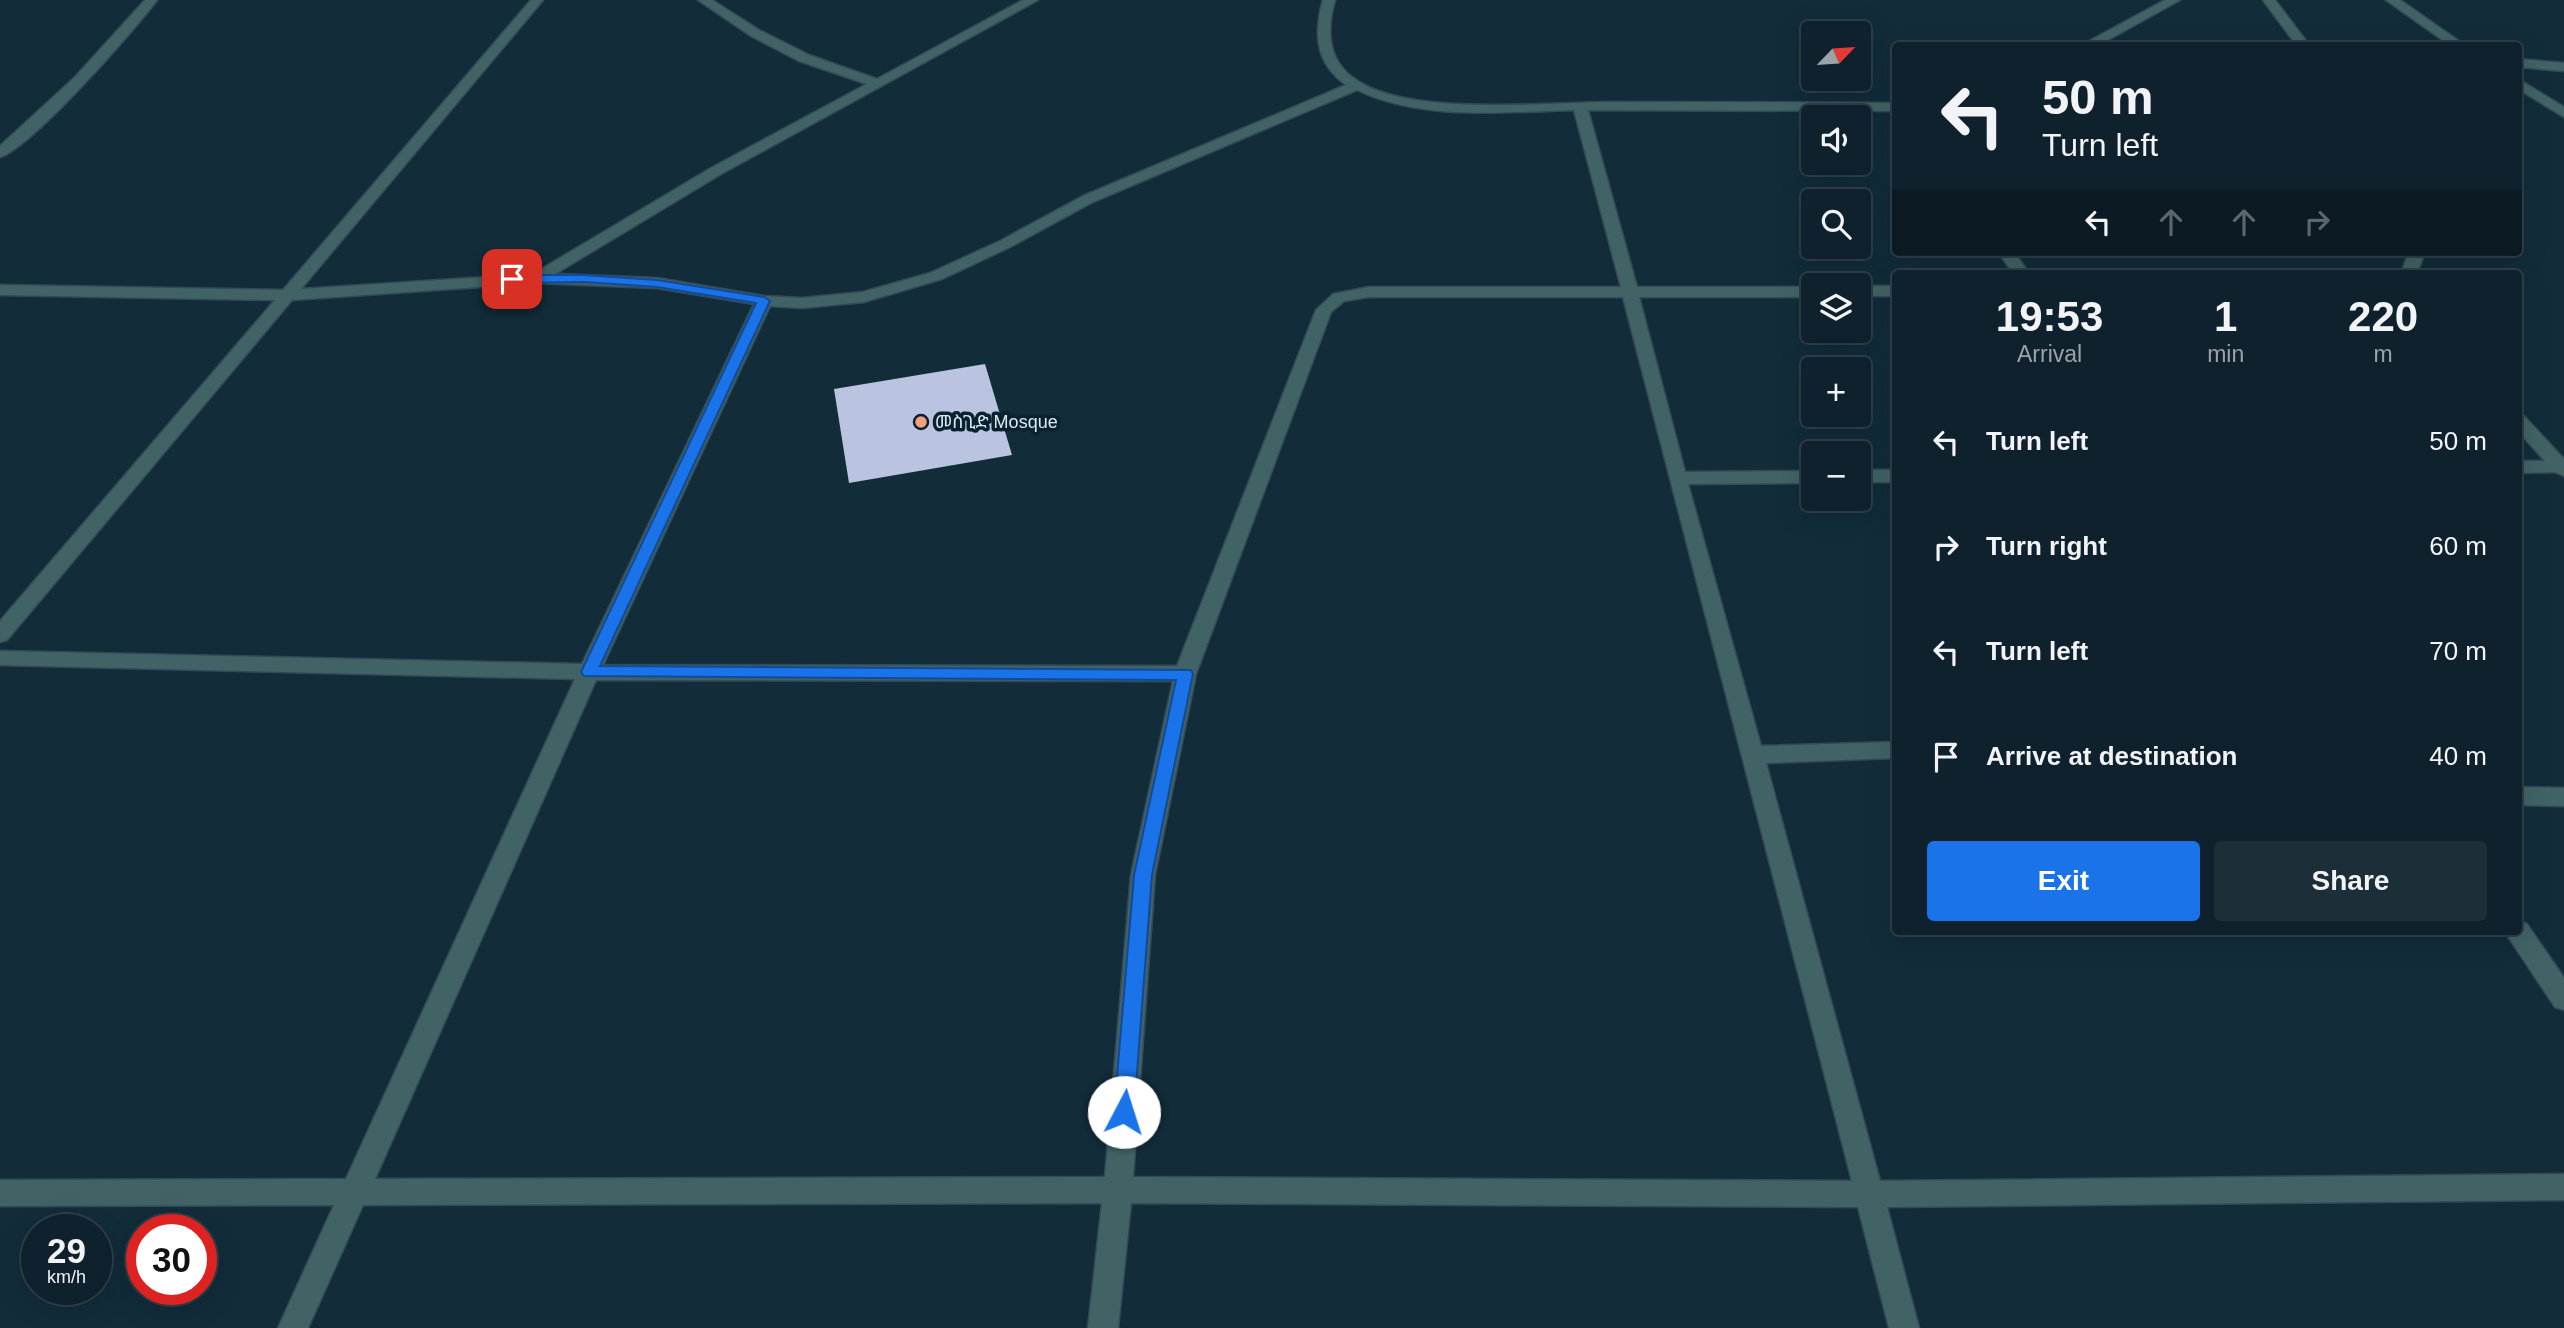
<!DOCTYPE html>
<meta charset="utf-8">
<style>
body{margin:0;font-family:Arial,"Noto Sans Ethiopic",sans-serif;background:#1c2e38;color:#f1f3f6;height:100vh;display:flex;flex-direction:column;font-size:26px;white-space:nowrap}
*{box-sizing:border-box;margin:0}
p{font-size:23px;color:#9ba3a9}
.icon{flex:none;width:38px;height:38px;fill:none;stroke:currentColor;stroke-width:2;stroke-linecap:round;stroke-linejoin:round}
.map{position:relative;flex:1;overflow:hidden}
.details{position:absolute;left:1892px;top:270px;width:630px;height:665px;display:flex;flex-direction:column;background:#0e212c;border-radius:7px;box-shadow:0 7px 28px #0002,0 0 0 2px #2e3e48}
.details>*{flex:none}
.banner{position:absolute;left:1892px;top:42px;width:630px;height:214px;border-radius:7px;box-shadow:0 7px 28px #0002,0 0 0 2px #2e3e48;background:#0e212c;color:#f1f3f6;overflow:hidden}
.needle{width:46px;rotate:65deg}
.controls{position:absolute;left:1801px;top:21px;display:grid;gap:14px}
.controls a{display:grid;place-items:center;width:70px;height:70px;border-radius:7px;background:#0e212c;box-shadow:0 7px 28px #0002,0 0 0 2px #2e3e48;font-size:35px}
.speed{position:absolute;left:21px;top:1214px;display:flex;gap:14px;font-size:35px;font-weight:700;text-align:center}
.speed>*{display:grid;place-content:center;width:91px;height:91px;border-radius:50%;background:#0e212c;box-shadow:0 7px 28px #0002,0 0 0 2px #2e3e48;line-height:1}
.speed small{font-size:18px;font-weight:400}
.speed .limit{border:10px solid #d22;background:#fff;color:#111}
.pin{position:absolute;display:grid;place-items:center;width:60px;height:60px;color:#fff;margin:-30px;border-radius:14px;box-shadow:0 4px 10px #0006}
.me{position:absolute;width:77px;margin:-38px;rotate:5deg;stroke-linejoin:round;filter:drop-shadow(0 0 5px #0008)}
.turn{display:flex;align-items:center;gap:24px;height:147px;padding:0 35px;font-size:32px}
.turn .icon{width:91px;height:91px;stroke-width:2.5}
.turn b{display:block;font-size:49px;line-height:60px}
.lanes{display:flex;align-items:center;height:66px;padding:0 35px;background:#0003;justify-content:center;gap:35px;direction:ltr}
.lanes .off{opacity:.35}
.eta{display:flex;justify-content:space-evenly;align-items:center;height:119px;text-align:center}
.eta b{font-size:42px;font-weight:800;line-height:49px}
.button{display:flex;gap:14px;margin-top:auto;padding:14px 35px}
.button a{flex:1;height:80px;border-radius:7px;background:#1a73e8;color:#fff;font-size:28px;font-weight:800;line-height:80px;text-align:center}
.button a+a{background:#1c2e38;color:#f1f3f6}
ul{padding:0;list-style:none}
li{display:flex;align-items:center;gap:21px;height:105px;padding:0 35px}
li div{flex:1}
li b{display:block;font-size:26px}
li em{font-style:normal}
.map>svg:first-child{display:block}
</style>
<div class="map">
<svg width="2564" height="1328" viewBox="0 0 2564 1328">
<rect width="100%" height="100%" fill="#122c3a"/>
<path fill="#bac4e0" d="M985,364l27,91 -163,28 -15,-94z"/>
<g fill="none" stroke-linecap="round" stroke-linejoin="round">
<g stroke="#324a57" stroke-width="3">
<g id="minor">
<path d="M145,0h12c-22,30 -127,149 -157,157v-11l75,-69z"/>
<path d="M531,0h12l-242,289 232,-15 178,-106 156,-84 -68,-23 -48,-25 -53,-36h14l47,30 50,25 68,24 146,-79h15l-317,174 -166,100 102,4 107,18 38,2 61,-6 67,-19 70,-32 83,-45 263,-111c-30,-22 -33,-50 -23,-85h12c-8,28 -8,58 17,77 51,41 196,25 261,25 94,0 188,0 282,1v8l-307,-1 49,177h176v10h-174l46,175 128,-1v12l-125,1 73,262 134,-4v16l-129,5 114,418 684,-7v26l-677,7 32,121h-30l-31,-121 -727,-4 -13,125h-30l14,-125 -739,2 -55,123h-30l56,-123 -334,1v-26l346,-1 229,-500 -575,-14v-14l582,13 172,-360 -97,-16 -120,-5 -245,17 -285,340 -7,2v-21l275,-321 -275,-5v-10l283,5zM1357,90c65,31 147,22 217,20l47,177h-252l-36,7 -17,16 -139,356 -574,-1 167,-359 32,2 62,-6 78,-23 68,-32 83,-45zM1369,297h254l229,884 -719,-4 22,-302 41,-201 135,-362 13,-11zM596,680l577,1 -42,194 -26,302 -730,2z"/>
<path d="M2165,0h15l-83,46h-17z"/>
<path d="M2263,0h12l35,46h-13z"/>
<path d="M2386,0h14l66,46h-15z"/>
<path d="M2518,59l46,4v8l-46,-4z"/>
<path d="M2518,79l46,28v10l-46,-28z"/>
<path d="M1998,252h16l15,21h-16z"/>
<path d="M2409,252h16l-8,21h-16z"/>
<rect x="1858" y="286" width="37" height="10"/>
<path d="M2518,415l6,1 40,43v17l-9,-4 -37,1v-12h27l-27,-30z"/>
<rect x="1858" y="470" width="37" height="12"/>
<path d="M2518,787l46,1v18l-46,-1z"/>
<path d="M2518,921l9,3 37,54v32l-9,-3 -46,-69 -3,-7h12z"/>
</g>
</g>
<use href="#minor" fill="#416365" fill-rule="evenodd"/>
</g>
<path fill="#1a73e8" stroke="#114b97" stroke-width="2" d="M584,275l73,5 107,17 6,4 -170,365 591,4 2,4 -41,201 -18,237 -3,6 -7,3 -7,-3 -3,-6 20,-237 42,-195 -592,-4 -3,-4 175,-369 -99,-16 -73,-5 -72,1 -6,-4 6,-4z"/>
<circle fill="#f1a17c" stroke="#082230" stroke-width="2.5" cx="921" cy="422" r="7"/>
<g text-anchor="middle" stroke-width="7" stroke-linejoin="round" paint-order="stroke">
<g font-size="18" fill="#d9e8f1" stroke="#082230" text-anchor="start">
<text x="935" y="428">መስጊድ Mosque</text>
</g>
</g>
</svg>
<div class="controls">
<a><svg class="needle" viewBox="-14 -14 28 28"><path d="M0-13l5 13h-10z" fill="#e53935"/><path d="M0 13l5-13h-10z" fill="#9ba3a9"/></svg></a>
<a><svg class="icon" aria-label="sound" viewBox="0 0 24 24"><path d="M4 9h4l5-4v14l-5-4H4zM17 9q2 3 0 6"/></svg></a>
<a><svg class="icon" aria-label="search" viewBox="0 0 24 24"><circle cx="10" cy="10" r="6"/><path d="M15 15l6 6"/></svg></a>
<a><svg class="icon" aria-label="layers" viewBox="0 0 24 24"><path d="M12 4l9 5-9 5-9-5zM3 14l9 5 9-5"/></svg></a>
<a>+</a>
<a>−</a>
</div>
<div class="speed"><div>29<small>km/h</small></div><div class="limit">30</div></div>
<div class="pin" style="left:512px;top:279px;background:#d93025"><svg class="icon" aria-label="arrive" viewBox="0 0 24 24"><path d="M6 21V4h12l-3 4 3 4H6"/></svg></div>
<svg class="me" style="left:1124px;top:1112px" viewBox="-20 -20 40 40"><circle r="19" fill="#fff"/><path d="M0-13L10 11 0 6-10 11z" fill="#1a73e8"/></svg>
<div class="banner">
<div class="turn"><svg class="icon" aria-label="left" viewBox="0 0 24 24"><path d="M17 20v-9H6M10 6l-5 5 5 5"/></svg><div><b>50 m</b>Turn left</div></div>
<div class="lanes"><svg class="icon" aria-label="left" viewBox="0 0 24 24"><path d="M17 20v-9H6M10 6l-5 5 5 5"/></svg><svg class="icon off" aria-label="ahead" viewBox="0 0 24 24"><path d="M12 20V5M6 11l6-6 6 6"/></svg><svg class="icon off" aria-label="ahead" viewBox="0 0 24 24"><path d="M12 20V5M6 11l6-6 6 6"/></svg><svg class="icon off" aria-label="right" viewBox="0 0 24 24"><path d="M7 20v-9h11M14 6l5 5-5 5"/></svg></div>
</div>
<section class="details">
<div class="eta">
<div><b>19:53</b><p>Arrival</p></div>
<div><b>1</b><p>min</p></div>
<div><b>220</b><p>m</p></div>
</div>
<ul>
<li><svg class="icon" aria-label="left" viewBox="0 0 24 24"><path d="M17 20v-9H6M10 6l-5 5 5 5"/></svg><div><b>Turn left</b></div><em>50 m</em></li>
<li><svg class="icon" aria-label="right" viewBox="0 0 24 24"><path d="M7 20v-9h11M14 6l5 5-5 5"/></svg><div><b>Turn right</b></div><em>60 m</em></li>
<li><svg class="icon" aria-label="left" viewBox="0 0 24 24"><path d="M17 20v-9H6M10 6l-5 5 5 5"/></svg><div><b>Turn left</b></div><em>70 m</em></li>
<li><svg class="icon" aria-label="arrive" viewBox="0 0 24 24"><path d="M6 21V4h12l-3 4 3 4H6"/></svg><div><b>Arrive at destination</b></div><em>40 m</em></li>
</ul>
<div class="button"><a>Exit</a><a>Share</a></div>
</section>
</div>
